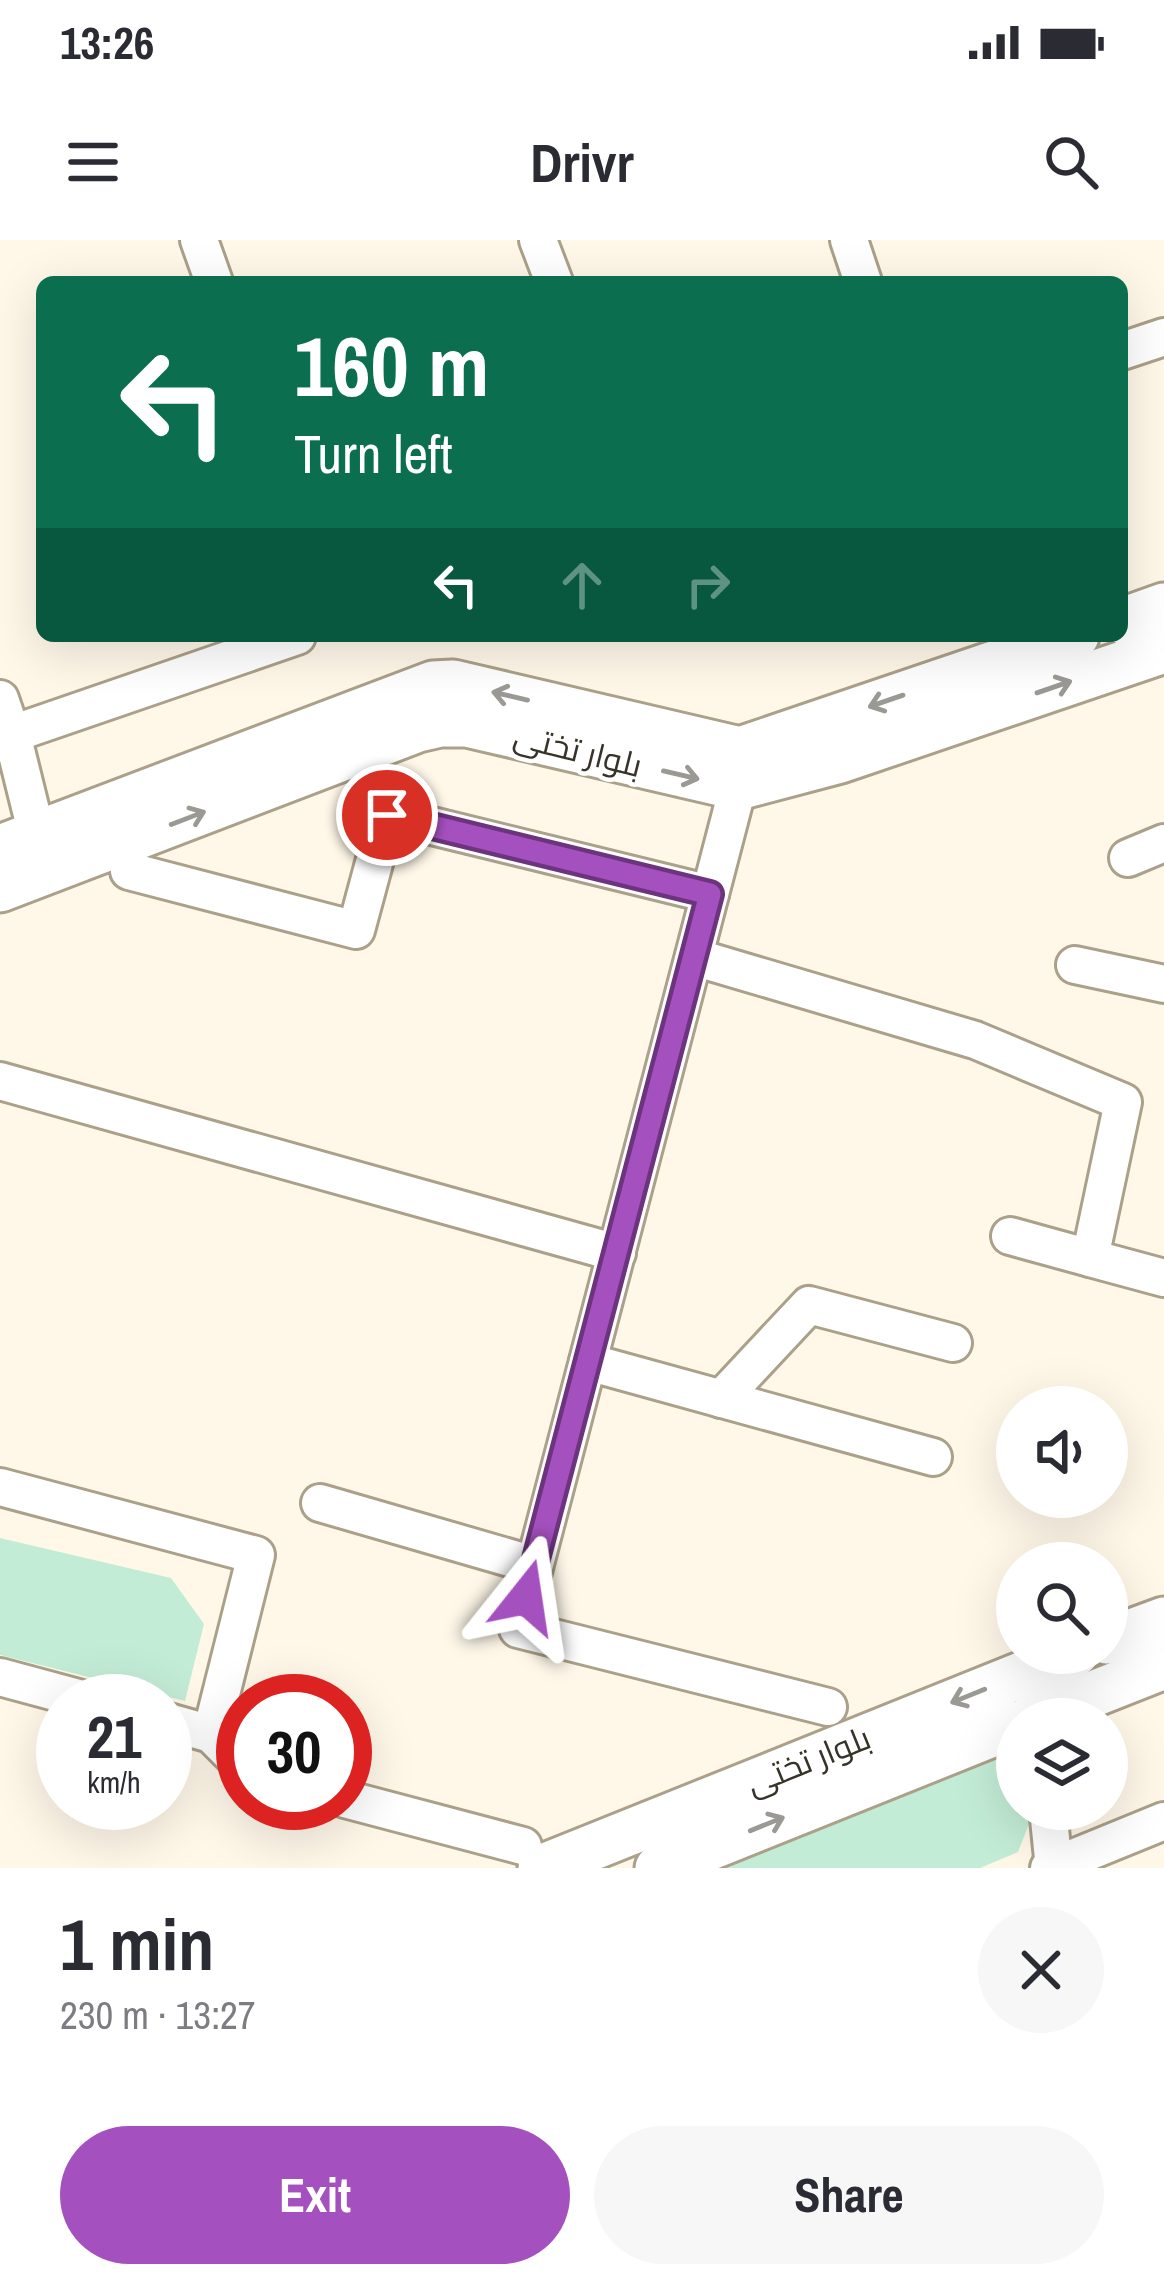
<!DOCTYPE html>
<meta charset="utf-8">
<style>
body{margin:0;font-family:"Archivo Narrow",Cairo,sans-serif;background:#f7f7f7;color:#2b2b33;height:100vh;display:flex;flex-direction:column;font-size:45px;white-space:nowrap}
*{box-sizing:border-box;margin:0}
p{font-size:39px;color:#7c7c81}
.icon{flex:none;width:66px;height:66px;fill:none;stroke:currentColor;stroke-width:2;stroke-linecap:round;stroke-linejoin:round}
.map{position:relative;height:1628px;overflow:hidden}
.panel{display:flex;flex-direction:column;background:#fff;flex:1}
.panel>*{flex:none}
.banner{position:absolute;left:36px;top:36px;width:1092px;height:366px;border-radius:18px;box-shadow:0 12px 48px #0002;background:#0b6e4f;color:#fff;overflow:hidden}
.fabs{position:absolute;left:996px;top:1146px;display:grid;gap:24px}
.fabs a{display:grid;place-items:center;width:132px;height:132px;border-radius:50%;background:#fff;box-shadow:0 12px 48px #0002;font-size:60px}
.speed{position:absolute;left:36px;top:1434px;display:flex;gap:24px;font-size:60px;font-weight:700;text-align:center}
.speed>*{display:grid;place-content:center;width:156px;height:156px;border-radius:50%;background:#fff;box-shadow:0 12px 48px #0002;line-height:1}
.speed small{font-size:30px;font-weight:400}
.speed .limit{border:18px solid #d22;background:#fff;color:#111}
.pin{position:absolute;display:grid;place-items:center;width:102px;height:102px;color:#fff;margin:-51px;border:6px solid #fff;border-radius:50%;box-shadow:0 3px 12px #0007}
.me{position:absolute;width:132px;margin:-66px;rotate:15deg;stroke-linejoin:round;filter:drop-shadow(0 0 9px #0008)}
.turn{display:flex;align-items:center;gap:42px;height:252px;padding:0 60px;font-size:54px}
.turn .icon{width:156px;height:156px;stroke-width:2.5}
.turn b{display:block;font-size:84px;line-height:102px}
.lanes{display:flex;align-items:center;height:114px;padding:0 60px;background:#0003;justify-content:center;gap:60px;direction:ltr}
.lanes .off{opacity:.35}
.round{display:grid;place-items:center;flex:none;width:126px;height:126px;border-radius:63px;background:#f7f7f7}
.headline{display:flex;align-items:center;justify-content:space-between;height:204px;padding:0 60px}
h1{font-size:72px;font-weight:800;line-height:90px}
.cta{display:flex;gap:24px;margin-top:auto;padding:24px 60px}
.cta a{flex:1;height:138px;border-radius:72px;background:#a550bf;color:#fff;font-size:48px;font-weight:800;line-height:138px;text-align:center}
.cta a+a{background:#f7f7f7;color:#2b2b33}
.status{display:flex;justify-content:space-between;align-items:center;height:84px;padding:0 60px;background:#fff;direction:ltr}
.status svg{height:33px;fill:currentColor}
header{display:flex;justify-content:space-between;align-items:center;height:156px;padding:0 60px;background:#fff;font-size:54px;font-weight:800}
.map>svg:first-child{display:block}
</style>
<div class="status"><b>13:26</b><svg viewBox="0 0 49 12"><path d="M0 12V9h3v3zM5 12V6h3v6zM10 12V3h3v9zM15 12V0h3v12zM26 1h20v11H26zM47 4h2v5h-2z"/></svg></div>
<header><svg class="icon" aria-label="menu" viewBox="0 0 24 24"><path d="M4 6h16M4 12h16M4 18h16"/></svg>Drivr<svg class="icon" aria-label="search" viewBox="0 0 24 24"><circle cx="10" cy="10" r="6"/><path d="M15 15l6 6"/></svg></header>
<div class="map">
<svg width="1164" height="1628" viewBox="0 0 1164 1628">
<rect width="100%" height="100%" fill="#fff8e9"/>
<g fill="#c3ecd6">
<path d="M0,1298l171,40 33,46 -19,77 -185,-46z"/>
<path d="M1017,1511v58h18l-17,43 -38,16h-255z"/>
</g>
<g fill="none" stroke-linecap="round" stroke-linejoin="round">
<g stroke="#aba089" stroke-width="42">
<g id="minor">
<path d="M199,0l15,42"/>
<path d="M538,0l16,42"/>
<path d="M849,0l14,42"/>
<path d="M1122,111l42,-14"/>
<path d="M0,459l12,35 25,101 15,18"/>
<path d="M12,494l285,-98"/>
<path d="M740,519l-2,28 -220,842 310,78"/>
<path d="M1128,618l36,-15"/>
<path d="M129,631l227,59 31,-115 323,79"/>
<path d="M694,717l281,83 148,62 -33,156 74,20"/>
<path d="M1075,725l89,19"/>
<path d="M0,841l617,172"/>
<path d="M1010,996l80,22"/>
<path d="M588,1122l345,95"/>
<path d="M721,1159l88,-94 144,38"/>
<path d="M0,1247l256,68 -45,179"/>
<path d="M320,1263l214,62"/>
<path d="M0,1437l89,24"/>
<path d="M165,1481l46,13 32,32"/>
<path d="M345,1559l178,47"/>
<path d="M1048,1569l6,59"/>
<path d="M1049,1628l115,-47"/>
</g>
</g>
<g stroke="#aba089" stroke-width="51">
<g id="tertiary">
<path d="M1122,381l42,-15"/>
<path d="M0,608l433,-164 20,-1 287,67 336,-114"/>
<path d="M0,649l418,-160 22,-5h27l271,63 102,-27 324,-110"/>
<path d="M1107,1401l57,-21"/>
<path d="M1030,1479l134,-53"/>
<path d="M541,1628l535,-215"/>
<path d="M658,1628l359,-144"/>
</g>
</g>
<use href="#minor" stroke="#fff" stroke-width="36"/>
<use href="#tertiary" stroke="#fff" stroke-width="45"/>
</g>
<defs><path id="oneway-shaft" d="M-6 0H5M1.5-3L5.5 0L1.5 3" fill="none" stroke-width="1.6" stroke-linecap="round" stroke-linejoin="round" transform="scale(3)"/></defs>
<g stroke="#9b9994">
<use href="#oneway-shaft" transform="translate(1054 447) rotate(-19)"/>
<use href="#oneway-shaft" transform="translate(510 456) rotate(-167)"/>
<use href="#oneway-shaft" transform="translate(886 461) rotate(161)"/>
<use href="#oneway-shaft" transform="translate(681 535) rotate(13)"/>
<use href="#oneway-shaft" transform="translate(188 578) rotate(-21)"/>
<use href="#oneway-shaft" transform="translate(968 1456) rotate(158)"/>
<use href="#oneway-shaft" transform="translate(767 1584) rotate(-22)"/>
</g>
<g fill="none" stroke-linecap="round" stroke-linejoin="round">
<g stroke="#6b347c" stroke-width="30">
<path id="route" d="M387,575l323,79 -184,703"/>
</g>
<use href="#route" stroke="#a550bf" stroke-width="21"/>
</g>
<g text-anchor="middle" stroke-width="9" stroke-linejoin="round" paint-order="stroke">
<g font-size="33" fill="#373329" stroke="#fff">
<text transform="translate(578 510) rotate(14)" y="12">بلوار تختی</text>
<text transform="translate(808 1520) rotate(-22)" y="12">بلوار تختی</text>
</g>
</g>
</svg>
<div class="fabs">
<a><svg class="icon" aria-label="sound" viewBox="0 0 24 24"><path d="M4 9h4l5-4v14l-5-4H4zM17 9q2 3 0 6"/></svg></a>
<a><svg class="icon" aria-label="search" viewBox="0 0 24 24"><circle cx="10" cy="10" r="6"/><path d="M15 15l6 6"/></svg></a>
<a><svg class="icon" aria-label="layers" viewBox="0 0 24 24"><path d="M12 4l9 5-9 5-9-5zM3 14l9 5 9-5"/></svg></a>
</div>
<div class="speed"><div>21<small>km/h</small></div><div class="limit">30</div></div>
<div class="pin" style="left:387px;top:575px;background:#d93025"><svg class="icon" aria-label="arrive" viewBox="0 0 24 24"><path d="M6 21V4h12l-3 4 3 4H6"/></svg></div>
<svg class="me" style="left:526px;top:1357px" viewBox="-20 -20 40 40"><path d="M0-17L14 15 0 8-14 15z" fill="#a550bf" stroke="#fff" stroke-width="4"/></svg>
<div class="banner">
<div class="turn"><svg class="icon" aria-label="left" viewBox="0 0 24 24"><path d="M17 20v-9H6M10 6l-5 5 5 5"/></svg><div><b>160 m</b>Turn left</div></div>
<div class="lanes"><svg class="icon" aria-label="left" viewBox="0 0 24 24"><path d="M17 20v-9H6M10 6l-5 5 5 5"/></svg><svg class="icon off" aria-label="ahead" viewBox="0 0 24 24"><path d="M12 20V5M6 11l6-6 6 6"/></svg><svg class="icon off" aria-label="right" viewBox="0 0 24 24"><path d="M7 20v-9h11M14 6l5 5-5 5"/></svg></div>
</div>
</div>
<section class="panel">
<div class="headline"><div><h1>1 min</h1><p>230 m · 13:27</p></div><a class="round"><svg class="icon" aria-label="close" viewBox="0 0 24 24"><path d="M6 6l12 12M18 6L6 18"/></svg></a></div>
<div class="cta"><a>Exit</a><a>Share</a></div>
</section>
